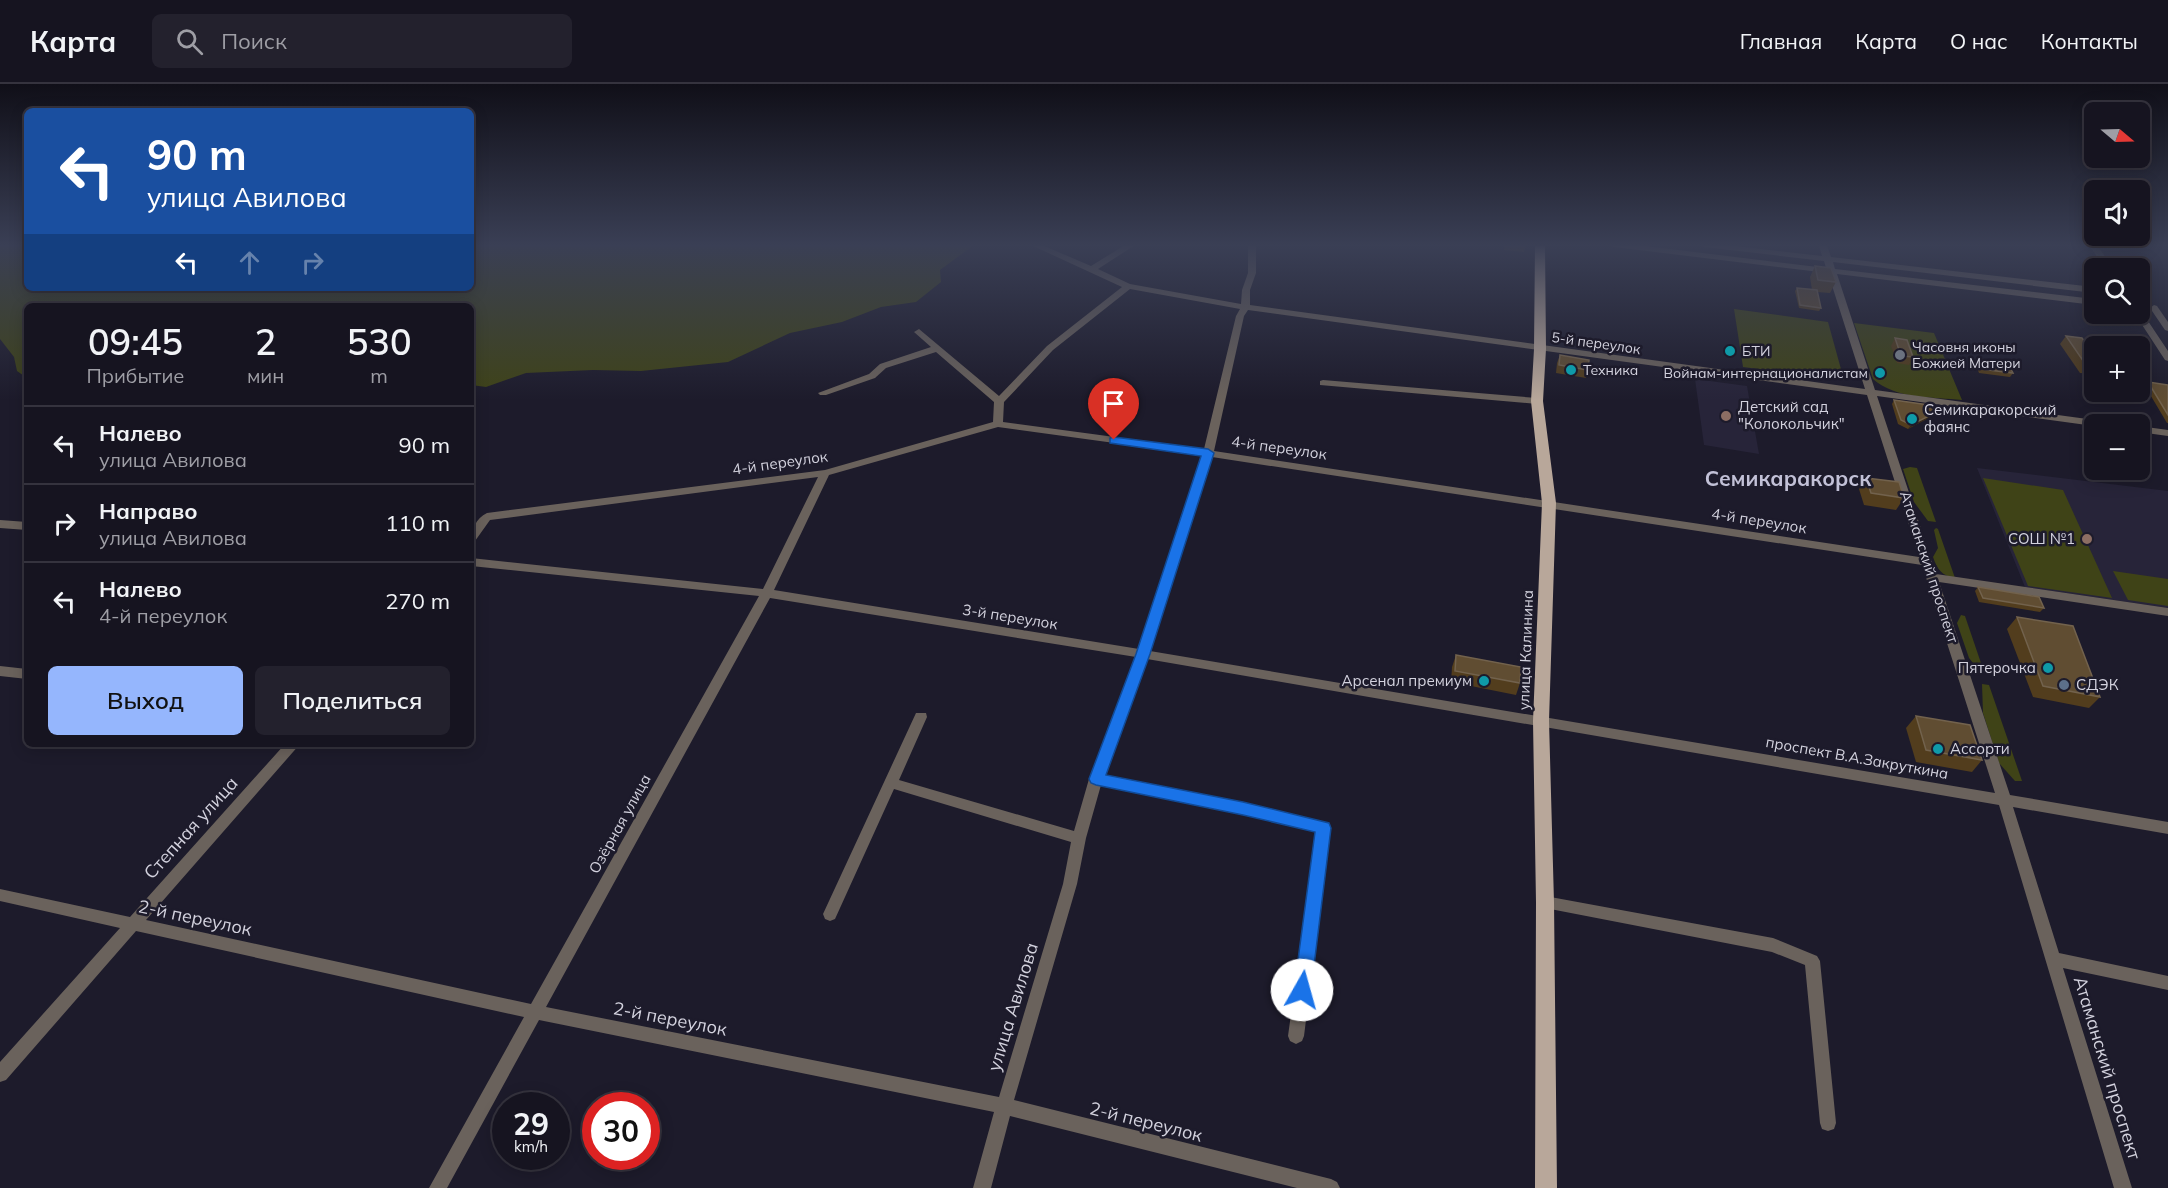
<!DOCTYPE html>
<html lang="ru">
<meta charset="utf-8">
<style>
body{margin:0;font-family:Mulish,sans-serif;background:#23212d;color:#f1f3f6;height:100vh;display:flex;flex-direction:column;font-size:22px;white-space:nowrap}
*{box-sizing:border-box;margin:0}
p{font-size:20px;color:#9e9ea5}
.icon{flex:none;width:33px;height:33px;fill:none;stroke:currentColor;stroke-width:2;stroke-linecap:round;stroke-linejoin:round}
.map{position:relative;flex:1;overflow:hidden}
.drawer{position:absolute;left:24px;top:219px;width:450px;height:444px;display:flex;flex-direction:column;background:#161420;border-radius:9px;box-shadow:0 3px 15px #0003,0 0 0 2px #35333e}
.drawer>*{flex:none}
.hud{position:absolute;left:24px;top:24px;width:450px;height:183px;border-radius:9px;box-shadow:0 3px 15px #0003,0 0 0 2px #35333e;background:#1a4fa0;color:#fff;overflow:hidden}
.needle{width:39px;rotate:109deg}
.fabs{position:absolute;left:2084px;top:18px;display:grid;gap:12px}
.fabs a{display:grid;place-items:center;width:66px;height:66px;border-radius:9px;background:#161420;box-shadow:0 3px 15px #0003,0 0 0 2px #35333e;font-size:30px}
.speed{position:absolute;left:492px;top:1008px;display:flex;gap:12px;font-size:30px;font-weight:700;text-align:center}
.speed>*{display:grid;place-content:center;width:78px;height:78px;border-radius:50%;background:#161420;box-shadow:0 3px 15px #0003,0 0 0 2px #35333e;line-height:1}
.speed small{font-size:15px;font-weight:400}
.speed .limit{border:9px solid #d22;background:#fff;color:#111}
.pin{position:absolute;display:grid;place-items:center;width:51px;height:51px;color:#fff;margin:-62px -26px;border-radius:50% 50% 50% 0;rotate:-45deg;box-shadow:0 0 6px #0007}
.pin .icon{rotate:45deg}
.me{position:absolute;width:66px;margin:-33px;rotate:7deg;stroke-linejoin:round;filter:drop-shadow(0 0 4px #0008)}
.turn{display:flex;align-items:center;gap:21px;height:126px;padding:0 24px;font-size:27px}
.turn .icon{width:78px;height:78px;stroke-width:2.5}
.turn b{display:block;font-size:42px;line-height:51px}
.lanes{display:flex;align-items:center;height:57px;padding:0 24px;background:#0003;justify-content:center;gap:30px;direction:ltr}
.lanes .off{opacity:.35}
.eta{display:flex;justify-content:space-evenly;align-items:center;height:102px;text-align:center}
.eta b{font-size:36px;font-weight:600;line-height:42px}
.button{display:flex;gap:12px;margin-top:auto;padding:12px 24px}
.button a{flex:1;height:69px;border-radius:9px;background:#95b6fd;color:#111;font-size:24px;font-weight:600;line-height:69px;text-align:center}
.button a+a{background:#23212d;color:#f1f3f6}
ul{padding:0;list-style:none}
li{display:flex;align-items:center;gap:18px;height:78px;padding:0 24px;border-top:2px solid #35333e}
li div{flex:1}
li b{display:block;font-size:22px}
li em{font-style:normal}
header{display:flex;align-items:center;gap:36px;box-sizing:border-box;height:84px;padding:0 30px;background:#161420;border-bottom:2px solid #35333e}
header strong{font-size:28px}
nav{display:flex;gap:33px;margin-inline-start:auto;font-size:21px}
.search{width:420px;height:54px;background:#23212d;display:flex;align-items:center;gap:15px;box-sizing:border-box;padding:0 21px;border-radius:9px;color:#9e9ea5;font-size:22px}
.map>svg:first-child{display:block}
</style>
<header>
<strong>Карта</strong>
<div class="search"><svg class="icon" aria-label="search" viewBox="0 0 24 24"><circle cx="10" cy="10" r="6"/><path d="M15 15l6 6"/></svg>Поиск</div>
<nav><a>Главная</a><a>Карта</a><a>О нас</a><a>Контакты</a></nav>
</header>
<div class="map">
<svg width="2168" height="1104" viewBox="0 0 2168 1104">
<rect width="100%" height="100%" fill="#1d1b2b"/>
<g fill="#272439">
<path d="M1695,295l52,7 12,68 -55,-9z"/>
<path d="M1977,384l191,23v117l-143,-21z"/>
</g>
<g fill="#3f4317">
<path d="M0,161h27v43h444v-43h503l-34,25 1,12 -25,20 -35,5 -39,15 -52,11 -62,29 -87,9 -48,-1 -67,3 -40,14 -15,-2v-79h-444v72l-10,-7 -3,-14 -14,-18z"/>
<path d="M1734,225l94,13 16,58 -101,-13z"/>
<path d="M1854,239l80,10 28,67c-29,-3 -67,-1 -89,-21z"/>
<path d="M1910,383l7,1 19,54 -8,-1 -14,-19 -11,-33z"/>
<path d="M1983,394l80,12 49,108 -84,-12z"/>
<path d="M1936,444l2,1 17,49c-13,-2 -18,-9 -22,-21l5,-9 -4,-18z"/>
<path d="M2113,487l55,8v27l-40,-6z"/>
<path d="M1961,531l4,1 18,53h-5l-9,-11 -12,-35z"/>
<path d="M1982,600l7,1 33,96h-7l-16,-18 -16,-50z"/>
</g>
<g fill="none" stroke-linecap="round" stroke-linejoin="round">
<g fill="#6a625c" fill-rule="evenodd">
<path d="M1031,161h11l49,21 34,-21h10l-37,24 32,15 111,20 1,-14 6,-17v-28h8v28l-6,17v15l615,84 -37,-116 -214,-26 -4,-2h27l189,23 -2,-7 -120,-14 -4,-2h27l95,11 -3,-11h8l4,12 263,30v6l-261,-31 2,7 259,30v6l-257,-31 38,116 227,31 5,3 -13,2 -217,-30 59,178 232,34v8l-229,-34 71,213 158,27v12l-155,-27 46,146 109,23v14l-105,-22 69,220h-18l-115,-383 -852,-146 -43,116 139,27 80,20 5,2 2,4 -26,208 -2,5 -6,3 -6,-3 -2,-5 28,-204 -73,-18 -142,-29 -15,53 -9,46 -63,216 317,79 6,3 3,6h-43l-287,-72 -19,72h-18l21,-76 -455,-92 -92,168h-18l95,-171 -388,-86 -130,149 -6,2v-20l120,-134 -120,-27v-12l130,28 155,-173h15l-154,176 385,84 228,-408 -288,-30v-8l292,31 55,-112 -328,43 -15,21 -4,1c0,-12 5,-24 16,-29l338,-43 168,-48 1,-20 -58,-50 -50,16 -11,10 -49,17h-6l-2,-2 51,-19 11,-10 51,-17 -17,-15 5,-3 80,67 48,-50 75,-59zM1130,205l110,20 -4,7 -32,133 -201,-27 1,-20 49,-52zM1248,226l619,85 52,162 -705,-106 30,-135zM998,343l204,28 -63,194 -365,-59 55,-115zM1212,373l710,108 73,228 -845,-142zM770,514l366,59 -47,122 -15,52 -175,-51 28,-63 -1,-4h-10l-93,201 2,5 5,2 5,-2 59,-130 177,53 -8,42 -64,213 -453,-90z"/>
<path d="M2089,161h8l16,23h-8z"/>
<path d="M2154,221l3,1 11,16v9l-3,-1 -15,-22z"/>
<path d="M2139,227l3,1 26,39v10l-3,-1 -30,-46h4z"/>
<path d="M1323,296l214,18 5,3 -5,3 -217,-19v-4z"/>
<path d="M2139,342l29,4v6l-29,-4z"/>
<path d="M0,436l27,2v8l-27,-2z"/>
<path d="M0,582l27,3v10l-27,-3z"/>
<path d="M1545,812l228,42 44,18 3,5 16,162 -2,6 -6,2 -6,-2 -2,-6 -15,-158 -33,-13 -227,-44 -5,-1 -2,-5 2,-5z"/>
</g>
<path fill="#b8a79a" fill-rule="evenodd" d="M1535,161h10l1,104 -3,52 13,102 -7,218 5,181 3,286h-22l1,-286 -3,-181 9,-218 -11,-102 3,-52z"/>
</g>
<g fill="#523d1d">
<path d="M1504,161h22l-2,7 -20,-2z"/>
<path d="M1815,182l21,16 -6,11 -13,-1 4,16 -2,3 -20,-3 -4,-17 2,-3 15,2 -2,-13z"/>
<path d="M2066,252l28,19v19l-14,-1 -20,-29z"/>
<path d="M1895,254l18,19 -4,8 -12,-2 -6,-17z"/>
<path d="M1560,271l28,15 -2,8 -30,-5 1,-10z"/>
<path d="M1977,275l36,14 -3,4 -31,-4 -4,-10z"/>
<path d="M2148,298l20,3v38h-1l-22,-37z"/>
<path d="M1894,316l42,14 -28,15 -10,-5 -6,-20z"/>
<path d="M1866,394l38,20 -8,12 -32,-5 -5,-16z"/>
<path d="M1978,503l66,21 -4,4 -61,-10 -4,-11z"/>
<path d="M2017,533l83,80 -11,11 -56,-11 -26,-68z"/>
<path d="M1456,571l64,28 -4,12 -65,-13 1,-15z"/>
<path d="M1916,632l66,44 -10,12 -56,-10 -10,-34z"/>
</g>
<path fill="#37291a" d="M1939,327l-3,3 -28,15 3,-4z"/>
<g fill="#604d32" stroke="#72624d" stroke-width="1.5">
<path d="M1815,182l16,2 5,14 -18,-2z"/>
<path d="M1797,204l20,2 4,18 -21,-3z"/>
<path d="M2066,252l16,2 12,17v11l-8,-1z"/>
<path d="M1895,254l12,2 6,17 -12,-1z"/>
<path d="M1560,271l29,5 -1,10 -29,-5z"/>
<path d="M1977,275l31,4 5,10 -32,-4z"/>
<path d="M2148,298l20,3v30z"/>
<path d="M1894,316l35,5 10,6 -28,14 -10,-5z"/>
<path d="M1866,394l33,4 5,16 -33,-5z"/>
<path d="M1978,503l61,10 5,11 -61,-10z"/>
<path d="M2017,533l56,9 27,71 -57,-11z"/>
<path d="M1456,571l65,12 -1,16 -65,-12z"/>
<path d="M1916,632l54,9 12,35 -56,-10z"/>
</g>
<linearGradient id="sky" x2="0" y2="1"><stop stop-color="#100f18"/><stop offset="0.51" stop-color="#3a3f55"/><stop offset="1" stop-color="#3a3f55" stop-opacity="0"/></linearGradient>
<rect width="2168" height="316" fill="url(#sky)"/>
<path fill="#1a73e8" stroke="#114b97" stroke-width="1.5" d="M1114,353l94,12 6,4 -64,201 -44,121 137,27 86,21 2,5 -20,162 -3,5 -6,3 -6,-3 -2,-5 21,-158 -72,-17 -147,-30 -5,-2 -2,-4 47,-125 65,-198 -91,-13v-5z"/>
<g fill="#0f9aa8" stroke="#1d1b2b" stroke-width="2">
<circle cx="1730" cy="267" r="6"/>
<circle cx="1571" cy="286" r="6"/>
<circle cx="1880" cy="289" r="6"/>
<circle cx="1912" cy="335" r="6"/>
<circle cx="2048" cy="584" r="6"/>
<circle cx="1484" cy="597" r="6"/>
<circle cx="1938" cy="665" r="6"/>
</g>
<circle fill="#6b7280" stroke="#1d1b2b" stroke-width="2" cx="1900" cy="271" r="6"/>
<g fill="#8d6e63" stroke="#1d1b2b" stroke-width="2">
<circle cx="1726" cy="332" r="6"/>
<circle cx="2087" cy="455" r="6"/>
</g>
<circle fill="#5c6f8a" stroke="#1d1b2b" stroke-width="2" cx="2064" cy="601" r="6"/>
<g text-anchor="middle" stroke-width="5" stroke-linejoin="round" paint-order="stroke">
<g font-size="14" fill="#d3d2de" stroke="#1d1b2b">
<text transform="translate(1596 259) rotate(8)" y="5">5-й переулок</text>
</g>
<g font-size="14" fill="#d3d2de" stroke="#1d1b2b" text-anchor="start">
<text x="1912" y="268">Часовня иконы<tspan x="1912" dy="16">Божией Матери</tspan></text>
<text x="1742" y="272">БТИ</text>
<text x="1583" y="291">Техника</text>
<text x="1868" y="294" text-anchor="end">Войнам-интернационалистам</text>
</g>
<g font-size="15" fill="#d3d2de" stroke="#1d1b2b" text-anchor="start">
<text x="1738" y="328">Детский сад<tspan x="1738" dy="17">"Колокольчик"</tspan></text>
<text x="1924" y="331">Семикаракорский<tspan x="1924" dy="17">фаянс</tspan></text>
<text x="2075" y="460" text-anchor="end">СОШ №1</text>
<text x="2036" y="589" text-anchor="end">Пятeрочка</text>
<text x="1472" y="602" text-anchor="end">Арсенал премиум</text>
<text x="2076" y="606">СДЭК</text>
<text x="1950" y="670">Ассорти</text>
</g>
<g font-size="15" fill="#d3d2de" stroke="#1d1b2b">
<text transform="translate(1279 364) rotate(8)" y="5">4-й переулок</text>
<text transform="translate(780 379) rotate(-8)" y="5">4-й переулок</text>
<text transform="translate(1759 437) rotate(9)" y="5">4-й переулок</text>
<text transform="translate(1929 483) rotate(72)" y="5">Атаманский проспект</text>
<text transform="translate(1010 533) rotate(9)" y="5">3-й переулок</text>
<text transform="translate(1526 566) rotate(-88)" y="5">улица Калинина</text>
<text transform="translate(1857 674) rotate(10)" y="5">проспект В.А.Закруткина</text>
<text transform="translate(620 740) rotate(-61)" y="5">Озёрная улица</text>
</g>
<g font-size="18" fill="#d3d2de" stroke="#1d1b2b">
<text transform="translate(191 744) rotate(-48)" y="6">Степная улица</text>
<text transform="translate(195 834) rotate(12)" y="6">2-й переулок</text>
<text transform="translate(1013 923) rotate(-73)" y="6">улица Авилова</text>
<text transform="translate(670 935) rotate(11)" y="6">2-й переулок</text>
<text transform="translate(2107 984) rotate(73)" y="6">Атаманский проспект</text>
<text transform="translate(1146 1038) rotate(14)" y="6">2-й переулок</text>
</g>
<g font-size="21" font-weight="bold" fill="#c2c1d7" stroke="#1d1b2b">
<text x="1788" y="402">Семикаракорск</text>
</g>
</g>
</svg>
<div class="fabs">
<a><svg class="needle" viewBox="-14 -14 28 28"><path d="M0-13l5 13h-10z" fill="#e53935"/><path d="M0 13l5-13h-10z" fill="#9e9ea5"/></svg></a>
<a><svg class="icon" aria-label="sound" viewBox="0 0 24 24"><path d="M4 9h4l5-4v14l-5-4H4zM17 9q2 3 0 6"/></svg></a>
<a><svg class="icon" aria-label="search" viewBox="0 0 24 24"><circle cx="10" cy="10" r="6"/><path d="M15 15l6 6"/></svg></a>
<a>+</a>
<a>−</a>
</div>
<div class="speed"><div>29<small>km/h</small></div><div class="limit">30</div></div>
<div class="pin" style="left:1114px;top:356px;background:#d93025"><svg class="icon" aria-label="arrive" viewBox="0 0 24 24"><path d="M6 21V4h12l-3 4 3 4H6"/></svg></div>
<svg class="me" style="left:1302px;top:906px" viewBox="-20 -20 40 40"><circle r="19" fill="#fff"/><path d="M0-13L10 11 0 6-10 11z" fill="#1a73e8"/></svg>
<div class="hud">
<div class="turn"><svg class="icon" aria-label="left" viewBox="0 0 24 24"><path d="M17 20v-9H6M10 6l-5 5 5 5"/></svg><div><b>90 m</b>улица Авилова</div></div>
<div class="lanes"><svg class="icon" aria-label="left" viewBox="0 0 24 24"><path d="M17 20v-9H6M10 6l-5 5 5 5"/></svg><svg class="icon off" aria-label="ahead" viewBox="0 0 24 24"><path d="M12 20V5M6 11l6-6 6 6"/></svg><svg class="icon off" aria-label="right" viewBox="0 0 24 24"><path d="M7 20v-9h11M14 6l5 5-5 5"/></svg></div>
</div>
<section class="drawer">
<div class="eta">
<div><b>09:45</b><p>Прибытие</p></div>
<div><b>2</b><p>мин</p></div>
<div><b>530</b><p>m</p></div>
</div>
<ul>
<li><svg class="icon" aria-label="left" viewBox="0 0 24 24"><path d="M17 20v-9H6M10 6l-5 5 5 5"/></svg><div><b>Налево</b><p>улица Авилова</p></div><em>90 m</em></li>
<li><svg class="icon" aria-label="right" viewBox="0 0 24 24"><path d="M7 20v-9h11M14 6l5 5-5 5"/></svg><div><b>Направо</b><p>улица Авилова</p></div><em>110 m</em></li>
<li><svg class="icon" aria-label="left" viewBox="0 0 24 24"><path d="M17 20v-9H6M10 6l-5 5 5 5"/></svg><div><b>Налево</b><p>4-й переулок</p></div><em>270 m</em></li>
</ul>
<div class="button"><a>Выход</a><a>Поделиться</a></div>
</section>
</div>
